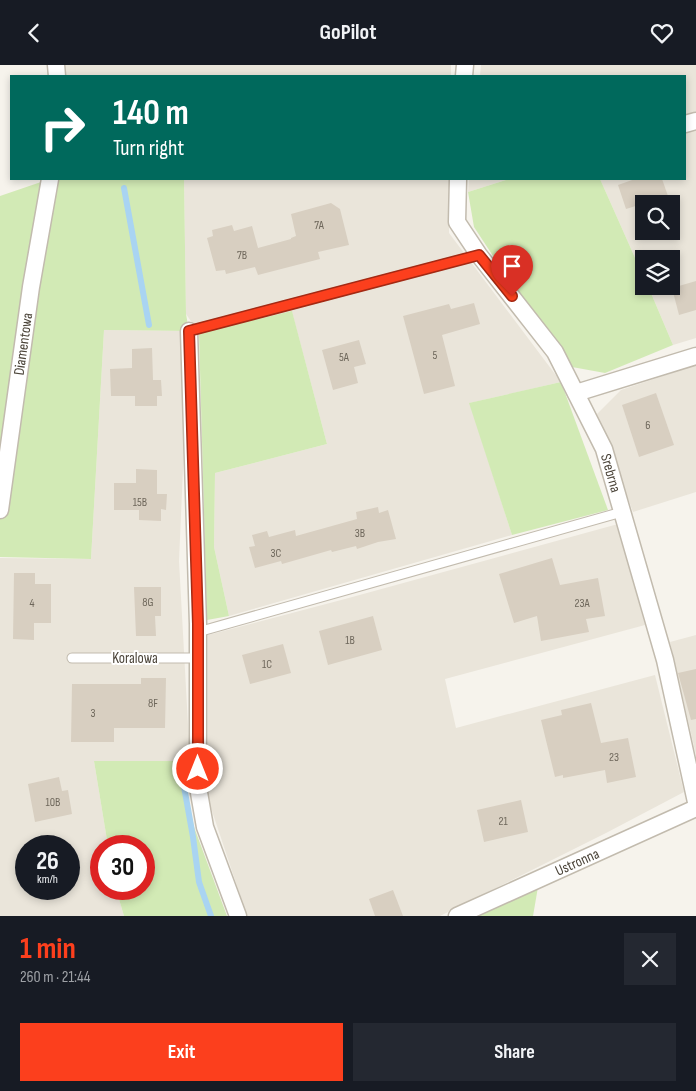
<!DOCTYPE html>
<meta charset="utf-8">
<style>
body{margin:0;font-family:"Sofia Sans Condensed",sans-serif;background:#242831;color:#f1f3f6;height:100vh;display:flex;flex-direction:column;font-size:19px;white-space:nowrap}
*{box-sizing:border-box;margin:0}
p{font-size:16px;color:#9ea1a6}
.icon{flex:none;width:28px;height:28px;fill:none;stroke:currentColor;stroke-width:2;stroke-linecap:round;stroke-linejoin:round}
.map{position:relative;height:851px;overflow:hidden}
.panel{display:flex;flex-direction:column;background:#171b24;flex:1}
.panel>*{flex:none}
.guide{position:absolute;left:10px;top:10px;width:676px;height:105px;border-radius:0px;box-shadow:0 2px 8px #0003;background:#00695c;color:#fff;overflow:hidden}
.tools{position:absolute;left:635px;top:130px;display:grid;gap:10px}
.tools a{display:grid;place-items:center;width:45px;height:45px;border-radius:0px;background:#171b24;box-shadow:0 2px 8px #0003;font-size:25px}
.speed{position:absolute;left:15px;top:770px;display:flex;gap:10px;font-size:25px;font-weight:700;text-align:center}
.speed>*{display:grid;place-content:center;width:65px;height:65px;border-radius:50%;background:#171b24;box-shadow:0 2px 8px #0003;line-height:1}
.speed small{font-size:12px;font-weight:400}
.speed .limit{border:8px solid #d22;background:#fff;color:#111}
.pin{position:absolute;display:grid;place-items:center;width:42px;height:42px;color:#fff;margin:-51px -21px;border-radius:50% 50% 50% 0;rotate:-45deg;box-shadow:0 0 5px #0007}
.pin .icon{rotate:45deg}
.me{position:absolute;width:55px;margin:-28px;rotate:0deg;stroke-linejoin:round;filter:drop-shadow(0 0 4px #0008)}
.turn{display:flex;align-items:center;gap:18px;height:105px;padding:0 20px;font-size:22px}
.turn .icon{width:65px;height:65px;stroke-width:2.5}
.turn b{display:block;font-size:35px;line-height:42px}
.round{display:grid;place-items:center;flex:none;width:52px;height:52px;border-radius:0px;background:#242831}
.summary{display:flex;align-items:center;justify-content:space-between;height:85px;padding:0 20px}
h1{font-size:30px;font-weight:700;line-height:38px;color:#fc3f1d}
.button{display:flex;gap:10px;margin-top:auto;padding:10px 20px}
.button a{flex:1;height:58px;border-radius:0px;background:#fc3f1d;color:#fff;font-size:20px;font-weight:700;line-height:58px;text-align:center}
.button a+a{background:#242831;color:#f1f3f6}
header{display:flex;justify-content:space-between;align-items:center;height:65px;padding:0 20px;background:#171b24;font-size:22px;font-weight:700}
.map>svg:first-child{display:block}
</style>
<header><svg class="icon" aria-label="back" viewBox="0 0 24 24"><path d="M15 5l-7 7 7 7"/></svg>GoPilot<svg class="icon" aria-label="heart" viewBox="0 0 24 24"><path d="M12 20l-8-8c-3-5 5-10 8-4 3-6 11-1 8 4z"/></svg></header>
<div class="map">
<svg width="696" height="851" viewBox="0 0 696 851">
<rect width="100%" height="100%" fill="#f6f3ec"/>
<g fill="#eae5da" fill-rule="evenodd">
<path d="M64,0h387v11h-386z"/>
<path d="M481,0h215v273l-23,7 -25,-59h23v-27h-27v19l-44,-99h85v-103h-205zM644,139h27v27h-27z"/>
<path d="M184,114h265v54l112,149 -91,21 42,132 -283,81 -15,-69 1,-74 112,-29 -35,-132 -93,21 -13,-19z"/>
<path d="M469,114h40l-41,13z"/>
<path d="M104,265l85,1 -10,230 11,200h-96l14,85h-7v43h15l8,27h-124v-358l91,1zM26,781h43v43h-43z"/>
<path d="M696,300v127l-63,20 -36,-98 24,-24z"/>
<path d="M618,459l27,101 -200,54 11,49 199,-53 29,117 -78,41 -166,83h-193l-39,-117v-164l137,-36z"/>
<path d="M696,570v120l-26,-113z"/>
</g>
<g fill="#d2eab5">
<path d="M41,114h143l2,135 3,17 -85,-1 -13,229 -91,-2v-361l41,-14z"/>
<path d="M509,114h91l44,99v8h4l25,59 -68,28 -33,-6 -75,-105 -23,-35 -6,-35z"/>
<path d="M292,246l35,133 -112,29 -1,74 15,69 -22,4 -8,-287z"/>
<path d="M561,317l47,128 -96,25 -43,-132z"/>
<path d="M94,696h96l-4,27 8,39 33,89h-103l-8,-27h28v-43h-36z"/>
<path d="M538,822l-5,29h-57z"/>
</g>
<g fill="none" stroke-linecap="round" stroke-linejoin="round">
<g stroke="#a9d4f2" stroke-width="6">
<path d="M124,123l25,137"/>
<path d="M180,699l13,73 6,45 12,34"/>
</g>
</g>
<g fill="#d8cfc1">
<path d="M635,114h27l6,17 -42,13 -8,-24z"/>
<path d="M331,138l9,6 9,36 -31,7 2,7 -62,16 -3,-8 -29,7 -1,-4 -9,1 -9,-33 6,-2 -1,-6 20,-5 2,6 18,-5 6,22 33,-9v-1l5,-2 -5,-22z"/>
<path d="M696,216v29l-17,5 -7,-27z"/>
<path d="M474,238l6,21 -38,11 13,51 -31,8 -21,-78 46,-12 2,5z"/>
<path d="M359,275l7,24 -12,3 4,16 -25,7 -11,-40z"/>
<path d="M152,283l1,32h8l1,16h-5v10h-22v-10h-24l-1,-27 22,-1v-19z"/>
<path d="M656,328l18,52 -35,12 -17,-52z"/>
<path d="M136,404l21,1v24h10l-1,16 -5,-1v12l-22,-1v-10h-25v-27h22z"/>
<path d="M378,442l1,6 9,-3 8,29 -18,3 -21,7 -1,-3 -24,6 -1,-2 -49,14 -1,-3 -26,7 -6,-21 6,-1 -3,-11 15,-4 2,6 26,-7 1,6 61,-17 -1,-7z"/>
<path d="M552,493l8,27 38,-7 7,38 -19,3 3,13 -48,9 -4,-25 -23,7 -15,-49z"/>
<path d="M14,508h21v11h16v39h-17v17l-21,-1z"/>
<path d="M134,522h27v29h-6l1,20h-20z"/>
<path d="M373,551l9,34 -54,15 -9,-34z"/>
<path d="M283,579l8,29 -41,11 -8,-29z"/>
<path d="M696,604v50l-5,1 -13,-47z"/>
<path d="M141,613h25l-1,50h-51v14h-43l1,-58h69z"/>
<path d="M591,638l10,40 27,-5 8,39 -29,6 -2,-13 -42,8v-3l-8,2 -14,-57 21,-5 -1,-5z"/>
<path d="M59,712l3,14 6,-1 4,24 -37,8 -7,-38z"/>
<path d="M521,735l7,32 -44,10 -7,-32z"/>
<path d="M393,825l10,26h-28l-6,-17z"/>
</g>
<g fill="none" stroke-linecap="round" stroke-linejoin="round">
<g stroke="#c2bbae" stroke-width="11">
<g id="lane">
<path d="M189,266l290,-76"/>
<path d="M198,567l424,-120"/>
<path d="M72,593h126"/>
</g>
</g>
<g stroke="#c2bbae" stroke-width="19">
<g id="street">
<path d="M56,0l1,11"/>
<path d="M464,11l1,-11"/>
<path d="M685,59l11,-3"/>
<path d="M458,114l-1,43 22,33 76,97 49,97 61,211 31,142"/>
<path d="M189,266l9,293v163l7,40 33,89"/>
<path d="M576,328l120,-37"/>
<path d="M0,445l31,-223 19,-108"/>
<path d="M457,851l239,-108"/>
</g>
</g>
<use href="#lane" stroke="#fff" stroke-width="9"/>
<use href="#street" stroke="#fff" stroke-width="16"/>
</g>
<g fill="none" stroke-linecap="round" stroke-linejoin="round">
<g stroke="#a42913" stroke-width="12">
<path id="route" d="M198,704v-145l-9,-293 290,-76 33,41"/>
</g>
<use href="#route" stroke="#fc3f1d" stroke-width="9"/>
</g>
<g text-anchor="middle" stroke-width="4" stroke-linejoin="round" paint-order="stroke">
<g font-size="12" fill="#6e675b">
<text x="319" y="164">7A</text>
<text x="242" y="194">7B</text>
<text x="435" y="294">5</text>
<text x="344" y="296">5A</text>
<text x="648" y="364">6</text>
<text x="140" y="441">15B</text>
<text x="360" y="472">3B</text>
<text x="276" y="492">3C</text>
<text x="148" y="541">8G</text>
<text x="32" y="542">4</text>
<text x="582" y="542">23A</text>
<text x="350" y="579">1B</text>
<text x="267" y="603">1C</text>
<text x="153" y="642">8F</text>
<text x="93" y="652">3</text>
<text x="614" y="696">23</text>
<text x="53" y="741">10B</text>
<text x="503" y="760">21</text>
</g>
<g font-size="15" fill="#4b4439" stroke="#fff">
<text transform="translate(23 279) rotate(-82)" y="5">Diamentowa</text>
<text transform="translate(611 408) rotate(74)" y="5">Srebrna</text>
<text x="135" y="598">Koralowa</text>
<text transform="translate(577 797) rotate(-24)" y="5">Ustronna</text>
</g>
</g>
</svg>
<div class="tools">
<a><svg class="icon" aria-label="search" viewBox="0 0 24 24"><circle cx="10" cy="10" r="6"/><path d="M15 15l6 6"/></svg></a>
<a><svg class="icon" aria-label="layers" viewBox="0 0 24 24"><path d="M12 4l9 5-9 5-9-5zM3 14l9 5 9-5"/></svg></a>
</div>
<div class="speed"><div>26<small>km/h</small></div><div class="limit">30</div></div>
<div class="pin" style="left:512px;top:231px;background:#d93025"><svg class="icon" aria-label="arrive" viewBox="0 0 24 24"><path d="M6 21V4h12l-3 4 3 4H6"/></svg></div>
<svg class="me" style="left:198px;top:704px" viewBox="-20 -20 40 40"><circle r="17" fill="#fc3f1d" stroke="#fff" stroke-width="3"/><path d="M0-11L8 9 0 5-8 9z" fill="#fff"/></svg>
<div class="guide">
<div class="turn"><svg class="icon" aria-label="right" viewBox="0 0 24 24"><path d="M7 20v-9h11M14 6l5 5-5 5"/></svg><div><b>140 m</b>Turn right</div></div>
</div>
</div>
<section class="panel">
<div class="summary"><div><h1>1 min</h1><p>260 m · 21:44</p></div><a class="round"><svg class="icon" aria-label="close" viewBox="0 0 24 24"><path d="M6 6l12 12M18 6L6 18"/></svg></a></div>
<div class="button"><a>Exit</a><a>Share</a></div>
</section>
